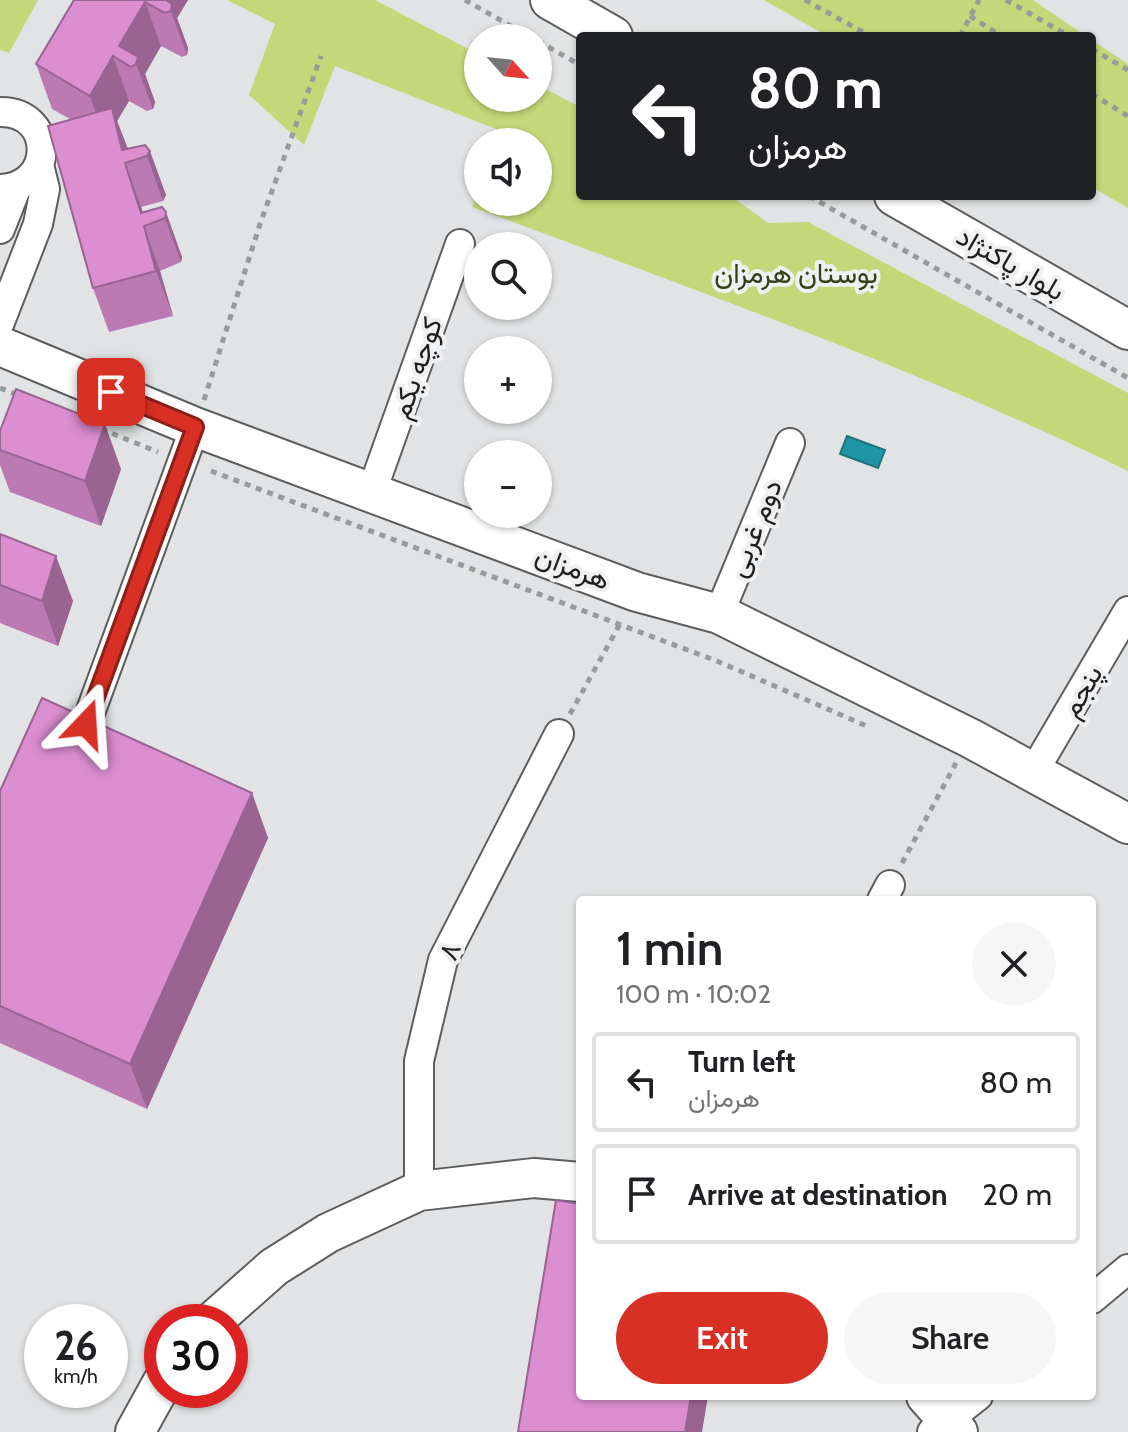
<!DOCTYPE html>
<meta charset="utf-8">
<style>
body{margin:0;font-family:Cabin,Vazirmatn,sans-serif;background:#f6f6f6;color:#202124;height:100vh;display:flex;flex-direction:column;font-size:30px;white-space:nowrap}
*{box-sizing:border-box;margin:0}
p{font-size:26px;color:#757577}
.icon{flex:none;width:44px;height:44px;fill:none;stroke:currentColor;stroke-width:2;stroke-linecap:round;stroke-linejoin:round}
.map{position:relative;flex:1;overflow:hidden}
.side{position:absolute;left:576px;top:896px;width:520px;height:504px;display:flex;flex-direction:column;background:#fff;border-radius:8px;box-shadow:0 2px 6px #0004}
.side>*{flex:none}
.guide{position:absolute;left:576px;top:32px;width:520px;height:168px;border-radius:8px;box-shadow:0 2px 6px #0004;background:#202124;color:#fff;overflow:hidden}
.needle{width:52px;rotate:117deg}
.buttons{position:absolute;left:464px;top:24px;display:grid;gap:16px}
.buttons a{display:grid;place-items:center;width:88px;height:88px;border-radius:50%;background:#fff;box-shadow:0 2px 6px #0004;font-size:40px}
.speed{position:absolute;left:24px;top:1304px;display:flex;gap:16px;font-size:40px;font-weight:700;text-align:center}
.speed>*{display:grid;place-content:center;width:104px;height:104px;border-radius:50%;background:#fff;box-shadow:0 2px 6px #0004;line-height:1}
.speed small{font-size:20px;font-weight:400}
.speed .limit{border:12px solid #d22;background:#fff;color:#111}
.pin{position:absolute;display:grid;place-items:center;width:68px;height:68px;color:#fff;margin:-34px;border-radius:16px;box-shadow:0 4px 12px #0006}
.me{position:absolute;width:88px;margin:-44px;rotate:20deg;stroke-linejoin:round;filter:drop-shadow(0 0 6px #0008)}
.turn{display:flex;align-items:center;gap:28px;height:168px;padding:0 40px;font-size:36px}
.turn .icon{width:104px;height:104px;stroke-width:2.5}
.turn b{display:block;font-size:56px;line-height:68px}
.round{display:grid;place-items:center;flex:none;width:84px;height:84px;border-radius:42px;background:#f6f6f6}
.headline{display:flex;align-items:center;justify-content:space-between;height:136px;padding:0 40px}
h1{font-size:48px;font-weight:600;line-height:60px}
.primary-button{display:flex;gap:16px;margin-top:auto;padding:16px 40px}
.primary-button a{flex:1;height:92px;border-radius:48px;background:#d93025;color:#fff;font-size:32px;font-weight:600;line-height:92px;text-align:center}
.primary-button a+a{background:#f6f6f6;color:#202124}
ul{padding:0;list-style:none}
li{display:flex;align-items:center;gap:24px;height:100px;margin:0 16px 12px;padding:0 24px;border:4px solid #e0e0e0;border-radius:8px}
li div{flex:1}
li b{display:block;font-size:30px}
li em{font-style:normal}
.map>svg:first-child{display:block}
</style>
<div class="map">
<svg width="1128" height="1432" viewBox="0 0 1128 1432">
<rect width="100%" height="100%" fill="#e1e3e4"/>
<g fill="#c4d879">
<path d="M0,0h38l-29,53 -9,-3z"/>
<path d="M227,0h148l103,54v44h60v-13l42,22v89h151l37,27 40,-1 320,171v78c-212,-103 -435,-182 -656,-264l6,-20v15h60v-60h-45l3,-13 -161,-63 -31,79 -55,-50 26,-71z"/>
<path d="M764,0h269l53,36h-259z"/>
<path d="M1092,40l36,24v144l-36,-21z"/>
</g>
<path fill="#1f95a6" stroke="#1f717e" stroke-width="2" d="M847,436l38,14 -7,18 -38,-14z"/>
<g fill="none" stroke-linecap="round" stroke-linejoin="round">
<g stroke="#5c5d5e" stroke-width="32">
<g id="street">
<path d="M0,112c55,-1 56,75 0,77"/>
<path d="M0,229l17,-43"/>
<path d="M0,322l38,-98 7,-35 -6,-24"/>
<path d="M372,491l88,-247"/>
<path d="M719,614l71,-171"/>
<path d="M86,724l109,-297"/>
<path d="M1034,771l94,-160"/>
<path d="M882,900l8,-15"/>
<path d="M419,1191v-130l24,-101 116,-226"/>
<path d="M1092,1299l36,-30"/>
<path d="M932,1432l46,-36"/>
</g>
</g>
<g stroke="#5c5d5e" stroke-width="42">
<g id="secondary">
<path d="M550,0l63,36"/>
<path d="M894,196l234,134"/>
<path d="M0,346l195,81 442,165 82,22 251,124 158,86"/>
<path d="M212,1322l62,-55 54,-34 91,-42 115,-13 46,4"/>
<path d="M926,1396l32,36"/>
<path d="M135,1432l27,-49"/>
</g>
</g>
<g stroke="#989a9b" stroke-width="5" stroke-dasharray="6 6" stroke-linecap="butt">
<path d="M465,0l67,38"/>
<path d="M805,0l65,36"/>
<path d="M1006,0l63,36"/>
<path d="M970,16l31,20"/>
<path d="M960,36l19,-36"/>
<path d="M538,41l42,24"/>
<path d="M1092,49l36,21"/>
<path d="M1092,94l36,22"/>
<path d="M809,196l319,182"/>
<path d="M0,388l18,7"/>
<path d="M204,400l56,-176 61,-168"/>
<path d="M101,429l57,23"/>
<path d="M211,471l506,190 152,66"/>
<path d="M570,714l50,-90"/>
<path d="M902,863l54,-100"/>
</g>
<use href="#street" stroke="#fff" stroke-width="28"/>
<use href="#secondary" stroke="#fff" stroke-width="38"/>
</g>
<g fill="#bc7ab3">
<path d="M74,0h114l-11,18 11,30 -1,7 -5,2 -21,-11 -16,28 10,28 -2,7 -6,2 -18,-10 -12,20 11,28 17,-4 21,50 -3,6 -22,6 2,5 19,-5 20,50 -1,5 -21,9 13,45 -64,16 -16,-44 -23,-169 -18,-10 -16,-45z"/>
<path d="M0,431l121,38 -20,57 -91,-34 -10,-27z"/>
<path d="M0,534l73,67 -15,45 -58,-23z"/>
<path d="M0,791l252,2 16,45 -121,271 -147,-66z"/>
</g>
<g fill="#996392">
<path d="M155,0h33l-11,18 11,30 -1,7 -16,-44z"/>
<path d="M145,2l16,44 -16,28 10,28 -2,7 -17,-45 -17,-18z"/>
<path d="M113,56l16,45 -12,20 12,31 -7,-2 -16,-10 -16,-44z"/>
<path d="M150,151l16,44 -3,6 -16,-45z"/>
<path d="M125,163l16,44 6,18 -2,1z"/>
<path d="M166,212l16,45 -1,5 -16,-44z"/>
<path d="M144,226l16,45 13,45 -17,-45z"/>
<path d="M105,424l16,45 -20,57 -16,-45z"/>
<path d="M56,556l17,45 -15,45 -16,-45z"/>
<path d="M252,793l16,45 -121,271 -17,-45z"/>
<path d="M691,1396h17l-6,36h-17z"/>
</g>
<g fill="#db8ed0" stroke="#996392" stroke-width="2">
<path d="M74,0h92l6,4 -1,7 -6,2 -20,-11 -26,44 19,11 -2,7 -5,3 -18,-11 -23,40 -54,-32z"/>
<path d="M112,108l10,42 23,-5 5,6 -3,5 -22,7 16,50 21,-6 4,5 -1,6 -21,8 12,45 -63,17 -45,-162z"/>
<path d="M16,389l89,35 -20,57 -85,-31v-19z"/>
<path d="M0,534l56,22 -14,45 -42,-16z"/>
<path d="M42,698l210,95 -122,271 -130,-58v-215z"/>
<path d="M556,1200l24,4v192h111l-6,36h-167z"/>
</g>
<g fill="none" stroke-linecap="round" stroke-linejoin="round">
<g stroke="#8d1f18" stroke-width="20">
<path id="route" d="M86,724l109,-297 -84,-35"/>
</g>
<use href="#route" stroke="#d93025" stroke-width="14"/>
</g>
<g text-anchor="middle" stroke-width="8" stroke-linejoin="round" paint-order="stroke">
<g font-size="28" fill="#1e1e1f" stroke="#eef0f2">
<text transform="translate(1011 263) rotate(30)" y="10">بلوار پاکنژاد</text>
<text transform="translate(416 368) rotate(-71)" y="10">کوچه یکم</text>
<text transform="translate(754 528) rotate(-68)" y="10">دوم غربی</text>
<text transform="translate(573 567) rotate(21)" y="10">هرمزان</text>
<text transform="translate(1081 691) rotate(-60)" y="10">پنجم</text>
<text transform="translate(449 951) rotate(-67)" y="10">۸</text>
</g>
<g font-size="28" fill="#363e16" stroke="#eef0f2">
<text x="796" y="283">بوستان هرمزان</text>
</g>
</g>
</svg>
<div class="buttons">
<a><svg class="needle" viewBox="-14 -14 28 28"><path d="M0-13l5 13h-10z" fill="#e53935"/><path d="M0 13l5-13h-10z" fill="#757577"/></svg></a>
<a><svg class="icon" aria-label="sound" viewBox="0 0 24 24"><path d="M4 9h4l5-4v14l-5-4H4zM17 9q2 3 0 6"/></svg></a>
<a><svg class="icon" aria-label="search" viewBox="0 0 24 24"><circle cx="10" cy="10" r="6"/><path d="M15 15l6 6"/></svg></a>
<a>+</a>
<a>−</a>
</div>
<div class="speed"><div>26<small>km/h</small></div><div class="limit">30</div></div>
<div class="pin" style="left:111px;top:392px;background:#d93025"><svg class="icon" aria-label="arrive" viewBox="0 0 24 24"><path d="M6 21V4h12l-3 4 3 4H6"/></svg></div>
<svg class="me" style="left:86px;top:724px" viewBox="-20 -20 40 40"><path d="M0-17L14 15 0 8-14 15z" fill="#d93025" stroke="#fff" stroke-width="4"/></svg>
<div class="guide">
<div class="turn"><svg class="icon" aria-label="left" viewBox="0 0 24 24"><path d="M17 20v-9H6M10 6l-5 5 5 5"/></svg><div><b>80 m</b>هرمزان</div></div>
</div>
<section class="side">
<div class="headline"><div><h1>1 min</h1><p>100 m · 10:02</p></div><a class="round"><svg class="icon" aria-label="close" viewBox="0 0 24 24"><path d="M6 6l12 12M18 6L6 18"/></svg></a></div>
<ul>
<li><svg class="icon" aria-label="left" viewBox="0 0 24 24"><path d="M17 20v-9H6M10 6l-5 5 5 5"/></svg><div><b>Turn left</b><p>هرمزان</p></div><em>80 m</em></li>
<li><svg class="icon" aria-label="arrive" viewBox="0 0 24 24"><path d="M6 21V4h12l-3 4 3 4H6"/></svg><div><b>Arrive at destination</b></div><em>20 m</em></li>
</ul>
<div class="primary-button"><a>Exit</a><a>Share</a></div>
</section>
</div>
